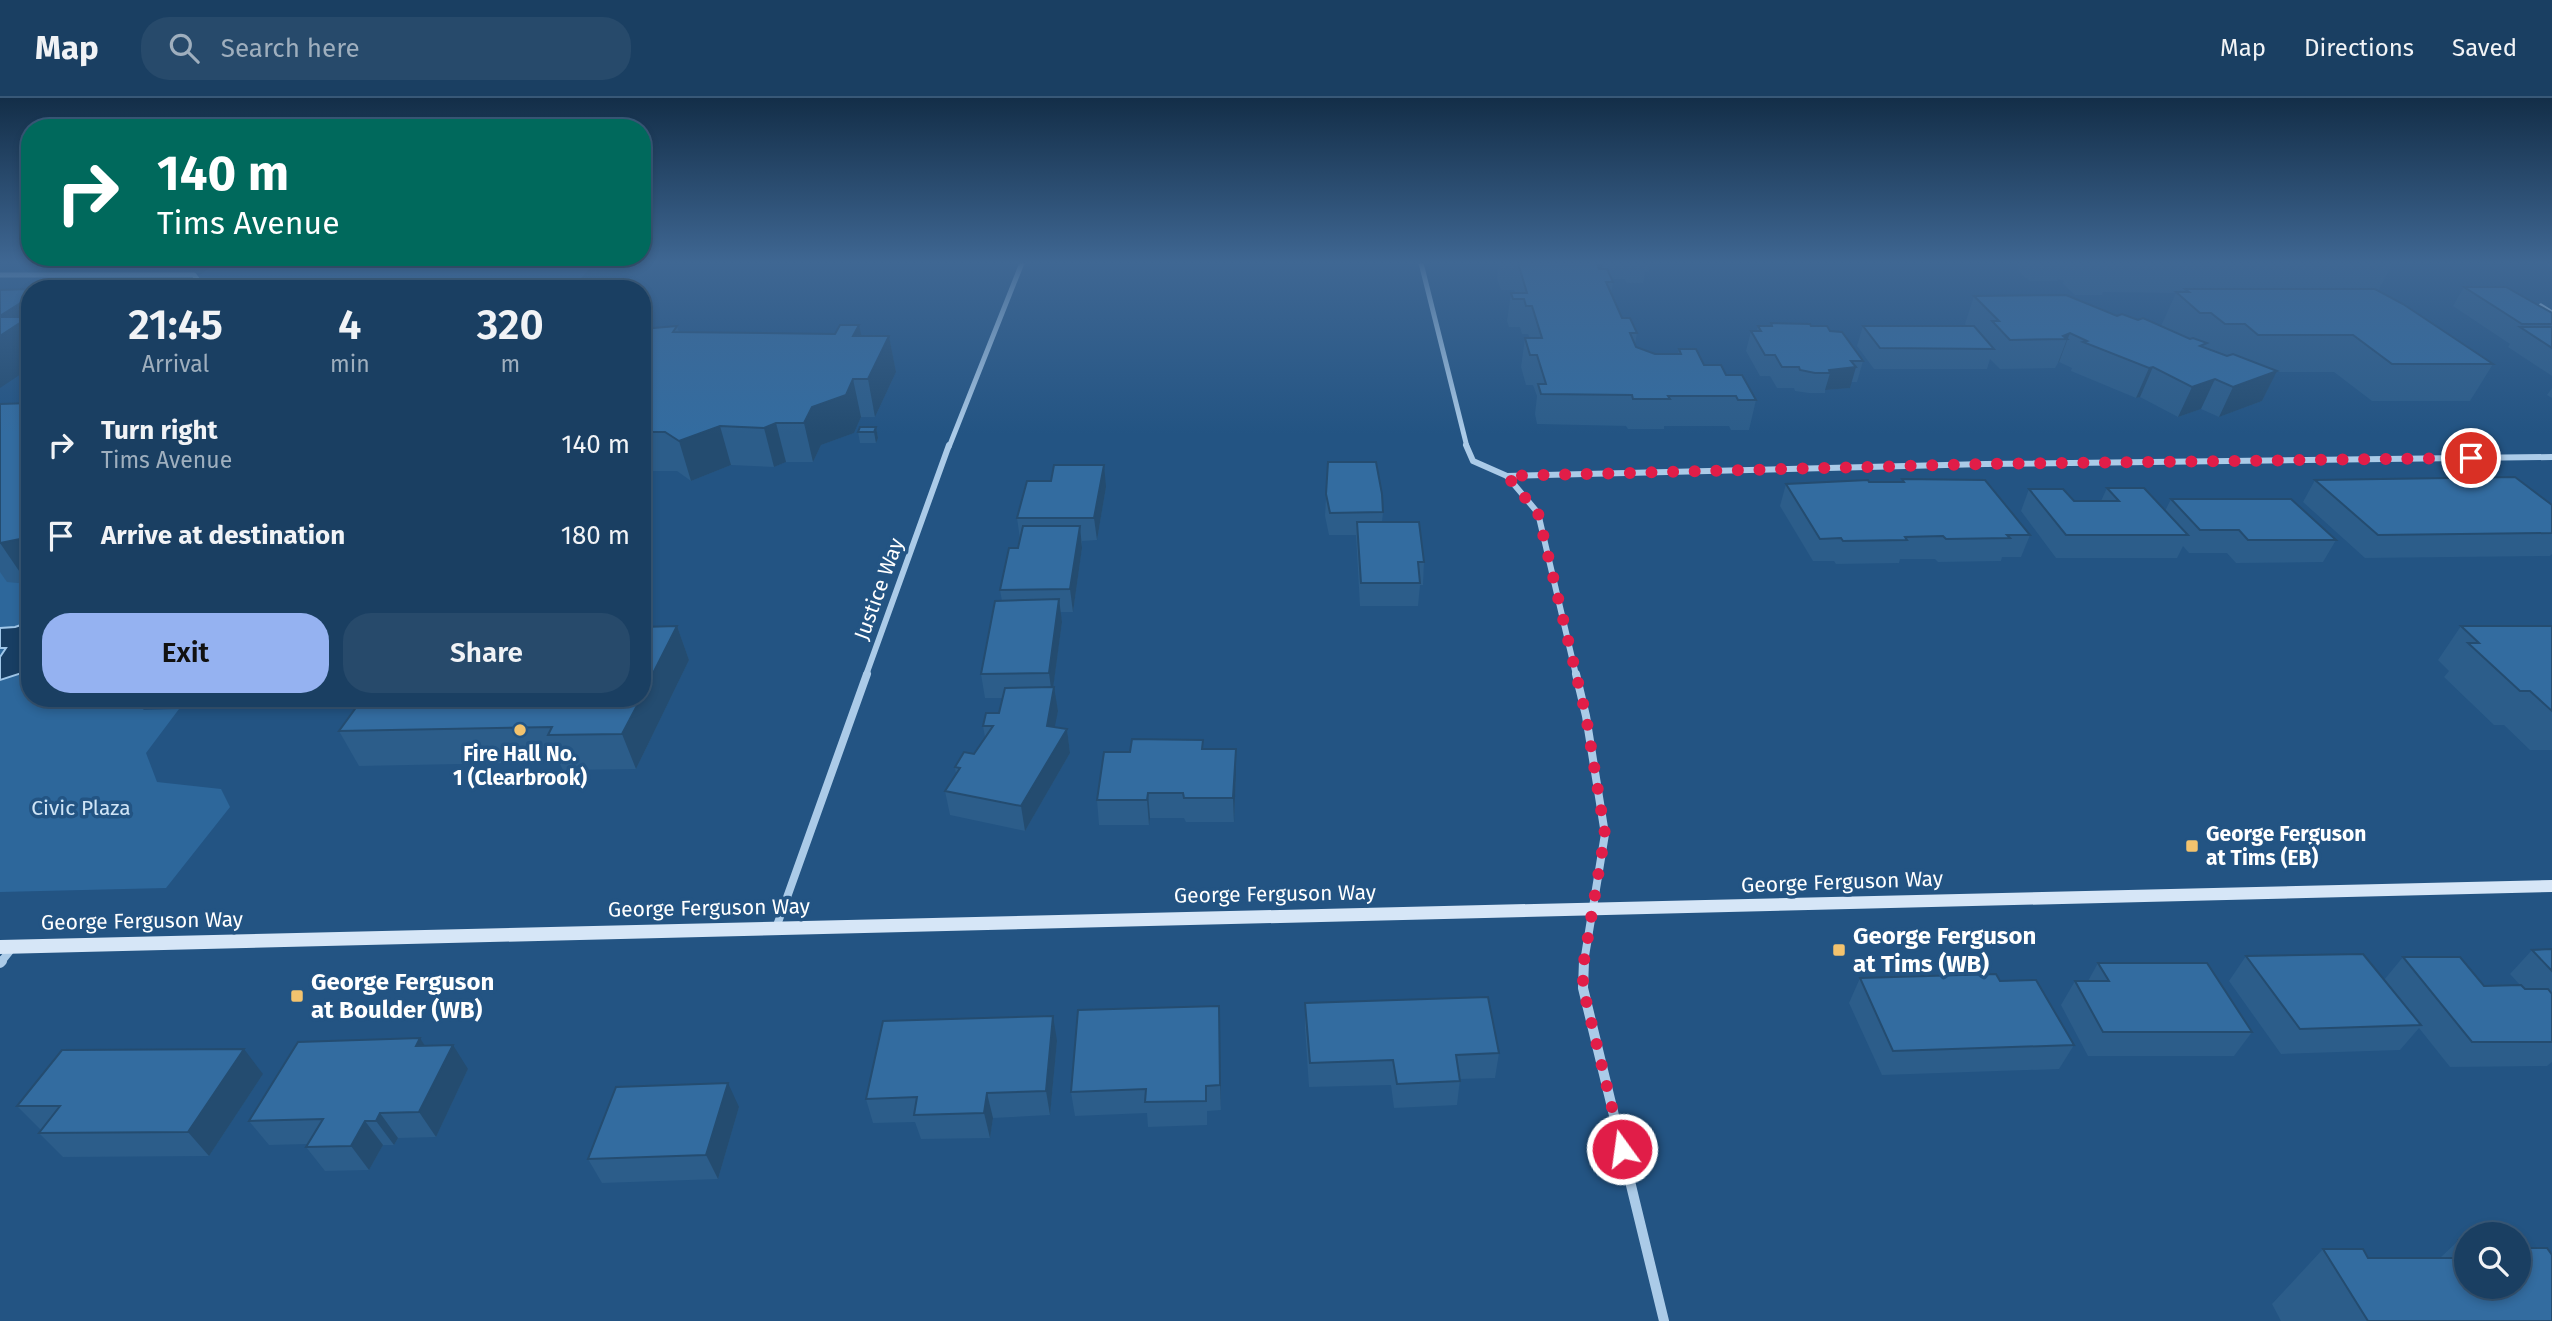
<!DOCTYPE html>
<style>
body{margin:0;font-family:"Fira Sans",sans-serif;background:#274a6b;color:#f1f3f6;height:100vh;display:flex;flex-direction:column;font-size:26px;white-space:nowrap}
*{box-sizing:border-box;margin:0}
p{font-size:23px;color:#9fafbe}
.icon{flex:none;width:38px;height:38px;fill:none;stroke:currentColor;stroke-width:2;stroke-linecap:round;stroke-linejoin:round}
.map{position:relative;flex:1;overflow:hidden}
.drawer{position:absolute;left:21px;top:182px;width:630px;height:427px;display:flex;flex-direction:column;background:#1a3f62;border-radius:28px;box-shadow:0 4px 10px #0003,0 0 0 2px #385877}
.drawer>*{flex:none}
.banner{position:absolute;left:21px;top:21px;width:630px;height:147px;border-radius:28px;box-shadow:0 4px 10px #0003,0 0 0 2px #385877;background:#00695c;color:#fff;overflow:hidden}
.tools{position:absolute;left:2454px;top:1124px;display:grid;gap:14px}
.tools a{display:grid;place-items:center;width:77px;height:77px;border-radius:50%;background:#1a3f62;box-shadow:0 4px 10px #0003,0 0 0 2px #385877;font-size:35px}
.pin{position:absolute;display:grid;place-items:center;width:60px;height:60px;color:#fff;margin:-30px;border:4px solid #fff;border-radius:50%;box-shadow:0 2px 7px #0007}
.me{position:absolute;width:77px;margin:-38px;rotate:346deg;stroke-linejoin:round;filter:drop-shadow(0 0 5px #0008)}
.turn{display:flex;align-items:center;gap:24px;height:147px;padding:0 21px;font-size:32px}
.turn .icon{width:91px;height:91px;stroke-width:2.5}
.turn b{display:block;font-size:49px;line-height:60px}
.eta{display:flex;justify-content:space-evenly;align-items:center;height:119px;text-align:center}
.eta b{font-size:42px;font-weight:600;line-height:49px}
.button{display:flex;gap:14px;margin-top:auto;padding:14px 21px}
.button a{flex:1;height:80px;border-radius:28px;background:#95b2f1;color:#111;font-size:28px;font-weight:600;line-height:80px;text-align:center}
.button a+a{background:#274a6b;color:#f1f3f6}
ul{padding:0;list-style:none}
li{display:flex;align-items:center;gap:21px;height:91px;padding:0 21px}
li div{flex:1}
li b{display:block;font-size:26px}
li em{font-style:normal}
header{display:flex;align-items:center;gap:42px;box-sizing:border-box;height:98px;padding:0 35px;background:#1a3f62;border-bottom:2px solid #385877}
header strong{font-size:33px}
nav{display:flex;gap:38px;margin-inline-start:auto;font-size:24px}
.search{width:490px;height:63px;background:#274a6b;display:flex;align-items:center;gap:18px;box-sizing:border-box;padding:0 24px;border-radius:28px;color:#9fafbe;font-size:26px}
.map>svg:first-child{display:block}
</style>
<header>
<strong>Map</strong>
<div class="search"><svg class="icon" aria-label="search" viewBox="0 0 24 24"><circle cx="10" cy="10" r="6"/><path d="M15 15l6 6"/></svg>Search here</div>
<nav><a>Map</a><a>Directions</a><a>Saved</a></nav>
</header>
<div class="map">
<svg width="2552" height="1223" viewBox="0 0 2552 1223">
<rect width="100%" height="100%" fill="#235483"/>
<g fill="#2d679b">
<path d="M217,165h377l-17,20 -16,6h-382z"/>
<path d="M30,299v301h122l-9,12 36,-1 -33,44 11,29 64,7 9,18 -64,81 -166,4v-473z"/>
</g>
<path fill="#183e63" stroke="#a0c7e9" stroke-width="2" d="M30,524v42l-5,8 -25,8v-23l6,-9h-6v-20l15,-1z"/>
<g fill="none" stroke-linecap="round" stroke-linejoin="round">
<g stroke="#abcbe8" stroke-width="5">
<path d="M1421,165l46,184"/>
<path d="M0,177h194l3,4 -10,10"/>
<path d="M2541,208l11,7"/>
<path d="M949,349l73,-184"/>
</g>
<g stroke="#abcbe8" stroke-width="6">
<path d="M1466,347l7,16 34,15 31,37 38,162"/>
<path d="M1507,378l478,-12 567,-7"/>
<path d="M866,577l83,-230"/>
</g>
<g stroke="#abcbe8" stroke-width="8">
<path d="M1576,576l10,42 19,118 -21,128"/>
<path d="M776,830l91,-254"/>
<path d="M1,864l12,-15"/>
</g>
<g stroke="#abcbe8" stroke-width="10">
<path d="M1584,863l-1,27 81,333"/>
<path d="M0,865l2,-2"/>
</g>
<path fill="#d6e6f7" fill-rule="evenodd" d="M2552,782v12l-2552,62v-14z"/>
</g>
<g fill="#2c5d8a">
<path d="M1499,165h151l-1,9h-4l-2,11h-16l-2,-4h-13l1,3 -2,12 11,24 15,15 -2,11 1,3 19,7h23l1,-5 25,16 22,10 30,25 -7,30h-18l-2,-4h-65v3h-36l-2,-3 -89,-2 -2,-10 2,-18 -4,-11h-7l-5,-18 4,-29h5l-2,-4h-6l-2,-7h-11l-2,-6 4,-28h4l-1,-3h-13l-4,-12z"/>
<path d="M2015,165h378l-15,28 115,73 -23,37h-98l-38,-29h-58l-14,29 -43,16 -18,-8 -23,8 -38,-20 -4,1 -65,-27 1,-3 -13,-6 -1,1 -3,5 -55,1 -10,-10 -3,10h-113l-17,-23 6,-20h104l-2,-2 9,-28 143,20 44,10 15,-33 -73,-1 -1,3h-27l-12,-11 1,-3 -6,-2 -1,2h-28l-11,-10 2,-4z"/>
<path d="M2544,165h8v5z"/>
<path d="M2464,189l88,26v63l-44,-29 2,-3 -57,-38z"/>
<path d="M1771,225l40,3 19,5 33,30 -6,21h-6l-1,6 -25,2v3h-16l-14,-2 -1,-3h-17l-7,-12h-10l-14,-25 5,-20h6l1,-5h12z"/>
<path d="M677,228l2,6 210,4 7,36 -21,45h-14l-7,16 -33,12 -8,17h-27l-12,5 -43,-2 -40,16 -14,-10h-35v-142z"/>
<path d="M2552,290v10l-5,-3z"/>
<path d="M30,305v181h-2l-21,-2 -7,-10v-168z"/>
<path d="M876,329l2,11 -2,5h-16l-2,-11z"/>
<path d="M1328,364l55,50 -1,10 42,40 -1,23h-3l-2,21h-58l-4,-71h-27l-4,-19z"/>
<path d="M1902,381l128,56 -9,22h-19l-1,4 -63,1 -3,-3h-35l-1,4 -63,1 -2,-3h-21l-33,-55 6,-22 116,-2z"/>
<path d="M2315,382l237,25v49l-2,2 -185,2 -62,-56z"/>
<path d="M1106,389l-9,53 -15,1v7l-9,64h-13l2,10 -9,65 5,24 -4,16 13,2 3,24 -45,78 -75,-16 -5,-24 11,-17 -1,-7 19,-13 11,-17 -2,-11 16,-13 4,-15h-18l-4,-24 21,-73 -2,-11 18,-42 2,-9 -3,-21z"/>
<path d="M2107,390l58,23 6,-12 165,41 -13,22 -87,1 -9,-10h-38l-6,-7 -6,12h-121l-35,-47 8,-22 45,12h27z"/>
<path d="M677,528l12,34 -53,109 -73,1 -4,-8 -200,4 -20,-35z"/>
<path d="M2461,528h91v124h-22l-26,-25h-10l-50,-48 5,-6 -11,-11z"/>
<path d="M1203,651h33v24l-2,49h-48l-2,-4h-34l-1,7h-50l-2,-25 33,-48z"/>
<path d="M2552,851v113l-5,4 -97,1 -31,-39 -19,22 -119,4 -52,-73 17,-25 138,24 19,-23 81,29 36,-1 -10,-11 22,-24z"/>
<path d="M2098,865l154,69 -18,24h-146l-27,-51 14,-24h13z"/>
<path d="M1860,880l140,3 74,64 -15,24 -177,6 -33,-72z"/>
<path d="M1305,905l194,50 -4,25 -35,1 -3,26 -63,3 -3,-23 -82,2 -4,-59z"/>
<path d="M1220,932l1,80 -14,1v14l-59,2 -1,-14 -72,3 -4,-24z"/>
<path d="M420,940l4,8 44,23 -32,68 -38,1 -4,7h-11l-14,25 -44,1 -19,-24 2,-3 -39,1 -20,-24z"/>
<path d="M1057,943l-7,74 -57,3 -3,20 -69,1 -6,-17 -42,1 -7,-24z"/>
<path d="M263,976l-54,82 -146,1 -24,-24 2,-3 -24,-24z"/>
<path d="M739,1009l-21,72 -116,4 -14,-24z"/>
<path d="M2459,1142h7v46l86,35h-271l-9,-17 51,-55 45,9h72z"/>
</g>
<g fill="#244c70">
<path d="M1593,165h10l-3,16z"/>
<path d="M30,199v71l-30,20v-72z"/>
<path d="M859,227l8,36 -14,-25z"/>
<path d="M2070,235l-11,29 -1,1 9,-24 -4,-3z"/>
<path d="M889,238l7,36 -21,45 -7,-38z"/>
<path d="M1856,269l-6,21 -25,2 5,-17 -1,-3z"/>
<path d="M2153,269l-13,30 -4,1 13,-30z"/>
<path d="M2277,273l-15,30 -43,16 14,-30z"/>
<path d="M853,281l8,38 -7,16 -33,12 -8,17 -9,-39 8,-16z"/>
<path d="M2215,281l-14,30 -23,8 14,-30z"/>
<path d="M776,325l10,39 -12,5 -10,-39z"/>
<path d="M720,328l11,39 -40,16 -12,-40z"/>
<path d="M876,329l2,11 -2,5 -2,-11z"/>
<path d="M1104,367l2,22 -9,53 -3,-22z"/>
<path d="M1080,428l2,22 -9,64 -3,-23z"/>
<path d="M30,439v47h-2l-28,-41z"/>
<path d="M1059,501l3,23 -10,74 -3,-23z"/>
<path d="M677,528l12,34 -53,109 -14,-35 19,-36h1v-3z"/>
<path d="M1054,589l4,24 -8,39 -3,-24z"/>
<path d="M1067,631l3,24 -45,78 -4,-25z"/>
<path d="M1236,651v24l-2,49 -1,-24z"/>
<path d="M1148,695l2,25 -1,7 -2,-25z"/>
<path d="M1219,908l1,24 1,80 -1,-25z"/>
<path d="M1053,918l4,25 -7,74 -4,-24z"/>
<path d="M420,940l16,25 -20,-17z"/>
<path d="M453,947l15,24 -32,68 -17,-25z"/>
<path d="M244,951l19,25 -54,82 -21,-24z"/>
<path d="M728,985l11,24 -21,72 -12,-24z"/>
<path d="M987,995l6,25 -3,20 -6,-25z"/>
<path d="M380,1015l18,25 -4,7 -18,-24z"/>
<path d="M365,1023l18,24 -14,25 -18,-24z"/>
</g>
<g fill="#336ca0" stroke="#244c70" stroke-width="2">
<path d="M1518,165h79l2,6h8l6,13h-7l16,36h8l7,15h-7l6,14 19,7h26l-2,-5h17l8,16h17l5,10h16l14,25h-18l-2,-4h-68l2,3h-37l-1,-4 -91,-1 -3,-10h8l-9,-29h-7l-5,-17h17l-10,-32h-6l-2,-7h-11l-2,-6h16z"/>
<path d="M2464,189h42l46,26v11h-30z"/>
<path d="M30,191v8l-30,19v-26z"/>
<path d="M2185,191h190l28,15 90,60h-101l-39,-29h-95l-13,-11h-20l-14,-11h-11l-24,-21h13z"/>
<path d="M2066,197l51,21 5,-2 16,6 5,-2 47,21 3,-1 14,5 -7,3 27,10 6,-2 44,17 -44,16 -18,-8 -23,8 -39,-20 -4,1 -66,-26 4,-1 -17,-8 -7,3 4,3 -57,1 -18,-19h7l-25,-25z"/>
<path d="M0,219h29l-29,19z"/>
<path d="M1771,225l39,1 1,2h16l3,5 12,1 21,29h-12l5,6 -27,3 1,3h-15l-15,-3 -1,-3h-17l-7,-12h-10l-14,-24h10l-3,-5h14z"/>
<path d="M840,227h19l-6,11h36l-21,43h-15l-7,16 -34,12 -8,16h-28l-12,5 -44,-2 -41,15 -14,-9h-23v-103l35,-3 -4,6 162,2z"/>
<path d="M1863,228h111l20,23 -114,-1z"/>
<path d="M2520,229h32v21z"/>
<path d="M30,305v134l-30,6v-139z"/>
<path d="M860,329h16l-2,5h-16z"/>
<path d="M1328,364h48l6,32 1,18 -53,1 -4,-19z"/>
<path d="M1054,367h50l-10,53h-77l10,-37h24z"/>
<path d="M2515,379l37,28v28l-174,2 -63,-55z"/>
<path d="M1902,381l83,1 45,55h-23l3,3 -64,1 -3,-3 -38,1 2,3 -64,1 -2,-3 -21,1 -34,-55 82,-4 1,2h35z"/>
<path d="M2107,390h37l44,47h-122l-37,-46h34l11,12h45z"/>
<path d="M2171,401h120l45,41h-88l-9,-10h-39z"/>
<path d="M1357,424h62l5,40h-6l2,21h-59z"/>
<path d="M1023,428h57l-10,63 -70,1 9,-42h9z"/>
<path d="M1059,501l-10,74 -68,1 14,-73z"/>
<path d="M677,528l-35,69v-68z"/>
<path d="M2461,528h91v85l-22,-20h-10l-52,-48h11z"/>
<path d="M1054,589l-7,39 20,3 -46,77 -76,-15 15,-23 -5,-1 9,-15 10,2 19,-28h-10l3,-13h13l6,-25z"/>
<path d="M363,600h278l-19,36 -74,1 4,-8 -213,4z"/>
<path d="M1132,641l71,1 -1,9h34l-3,49h-49l-1,-5h-35l-1,7h-50l7,-48h26z"/>
<path d="M2552,851v22l-20,-21z"/>
<path d="M2363,856l58,71 -121,4 -54,-73z"/>
<path d="M2403,859h57l24,29 37,-1 4,4h23l4,5v48h-80z"/>
<path d="M2098,865h109l45,69h-149l-28,-51h34z"/>
<path d="M1996,876l4,7 36,-1 38,65 -181,6 -33,-73z"/>
<path d="M1488,899l11,56 -43,2 4,26 -63,3 -4,-24 -83,3 -5,-60z"/>
<path d="M1219,908l1,79 -14,1v15l-61,1 1,-13 -75,3 7,-82z"/>
<path d="M1053,918l-7,75 -59,2 -3,20 -70,2 3,-18 -51,2 17,-78z"/>
<path d="M420,940l-4,8 37,-1 -34,67 -39,1 -4,8h-11l-14,25 -45,1 17,-28 -74,2 49,-79z"/>
<path d="M244,951l-56,83 -149,1 21,-27h-43l45,-56z"/>
<path d="M728,985l-22,72 -118,4 28,-72z"/>
<path d="M2459,1142h7v10z"/>
<path d="M2518,1150h29l5,7v66h-184l-45,-72h40l5,9h98v28h52z"/>
</g>
<linearGradient id="sky" x2="0" y2="1"><stop stop-color="#132e48"/><stop offset="0.49" stop-color="#3f6793"/><stop offset="1" stop-color="#3f6793" stop-opacity="0"/></linearGradient>
<rect width="2552" height="336" fill="url(#sky)"/>
<g fill="none" stroke-linecap="round" stroke-linejoin="round">
<path stroke="#e11d48" stroke-width="12" stroke-dasharray="0 21.6" d="M1622,1051l-39,-161v-21l22,-133 -19,-118 -48,-203 -31,-37 478,-12 486,-6"/>
</g>
<g fill="#f3c36e" stroke="#235483" stroke-width="2.5">
<circle cx="520" cy="632" r="7"/>
<rect x="2185" y="741" width="14" height="14" rx="3.5"/>
<rect x="1832" y="845" width="14" height="14" rx="3.5"/>
<rect x="290" y="891" width="14" height="14" rx="3.5"/>
</g>
<g text-anchor="middle" stroke-width="7" stroke-linejoin="round" paint-order="stroke">
<g font-size="21" fill="#fff" stroke="#235483">
<text transform="translate(879 491) rotate(-70)" y="7">Justice Way</text>
<text transform="translate(1842 784) rotate(-2)" y="7">George Ferguson Way</text>
<text transform="translate(1275 796) rotate(-1)" y="7">George Ferguson Way</text>
<text transform="translate(709 810) rotate(-1)" y="7">George Ferguson Way</text>
<text transform="translate(142 823) rotate(-1)" y="7">George Ferguson Way</text>
</g>
<g font-size="21" font-weight="bold" fill="#fff" stroke="#235483">
<text x="520" y="663">Fire Hall No.<tspan x="520" dy="24">1 (Clearbrook)</tspan></text>
<text x="2206" y="743" text-anchor="start">George Ferguson<tspan x="2206" dy="24">at Tims (EB)</tspan></text>
</g>
<g font-size="21" fill="#cfe4f6" stroke="#235483">
<text x="81" y="717">Civic Plaza</text>
</g>
<g font-size="24" font-weight="bold" fill="#fff" stroke="#235483" text-anchor="start">
<text x="1853" y="846">George Ferguson<tspan x="1853" dy="28">at Tims (WB)</tspan></text>
<text x="311" y="892">George Ferguson<tspan x="311" dy="28">at Boulder (WB)</tspan></text>
</g>
</g>
</svg>
<div class="tools">
<a><svg class="icon" aria-label="search" viewBox="0 0 24 24"><circle cx="10" cy="10" r="6"/><path d="M15 15l6 6"/></svg></a>
</div>
<div class="pin" style="left:2471px;top:360px;background:#d93025"><svg class="icon" aria-label="arrive" viewBox="0 0 24 24"><path d="M6 21V4h12l-3 4 3 4H6"/></svg></div>
<svg class="me" style="left:1622px;top:1051px" viewBox="-20 -20 40 40"><circle r="17" fill="#e11d48" stroke="#fff" stroke-width="3"/><path d="M0-11L8 9 0 5-8 9z" fill="#fff"/></svg>
<div class="banner">
<div class="turn"><svg class="icon" aria-label="right" viewBox="0 0 24 24"><path d="M7 20v-9h11M14 6l5 5-5 5"/></svg><div><b>140 m</b>Tims Avenue</div></div>
</div>
<section class="drawer">
<div class="eta">
<div><b>21:45</b><p>Arrival</p></div>
<div><b>4</b><p>min</p></div>
<div><b>320</b><p>m</p></div>
</div>
<ul>
<li><svg class="icon" aria-label="right" viewBox="0 0 24 24"><path d="M7 20v-9h11M14 6l5 5-5 5"/></svg><div><b>Turn right</b><p>Tims Avenue</p></div><em>140 m</em></li>
<li><svg class="icon" aria-label="arrive" viewBox="0 0 24 24"><path d="M6 21V4h12l-3 4 3 4H6"/></svg><div><b>Arrive at destination</b></div><em>180 m</em></li>
</ul>
<div class="button"><a>Exit</a><a>Share</a></div>
</section>
</div>
